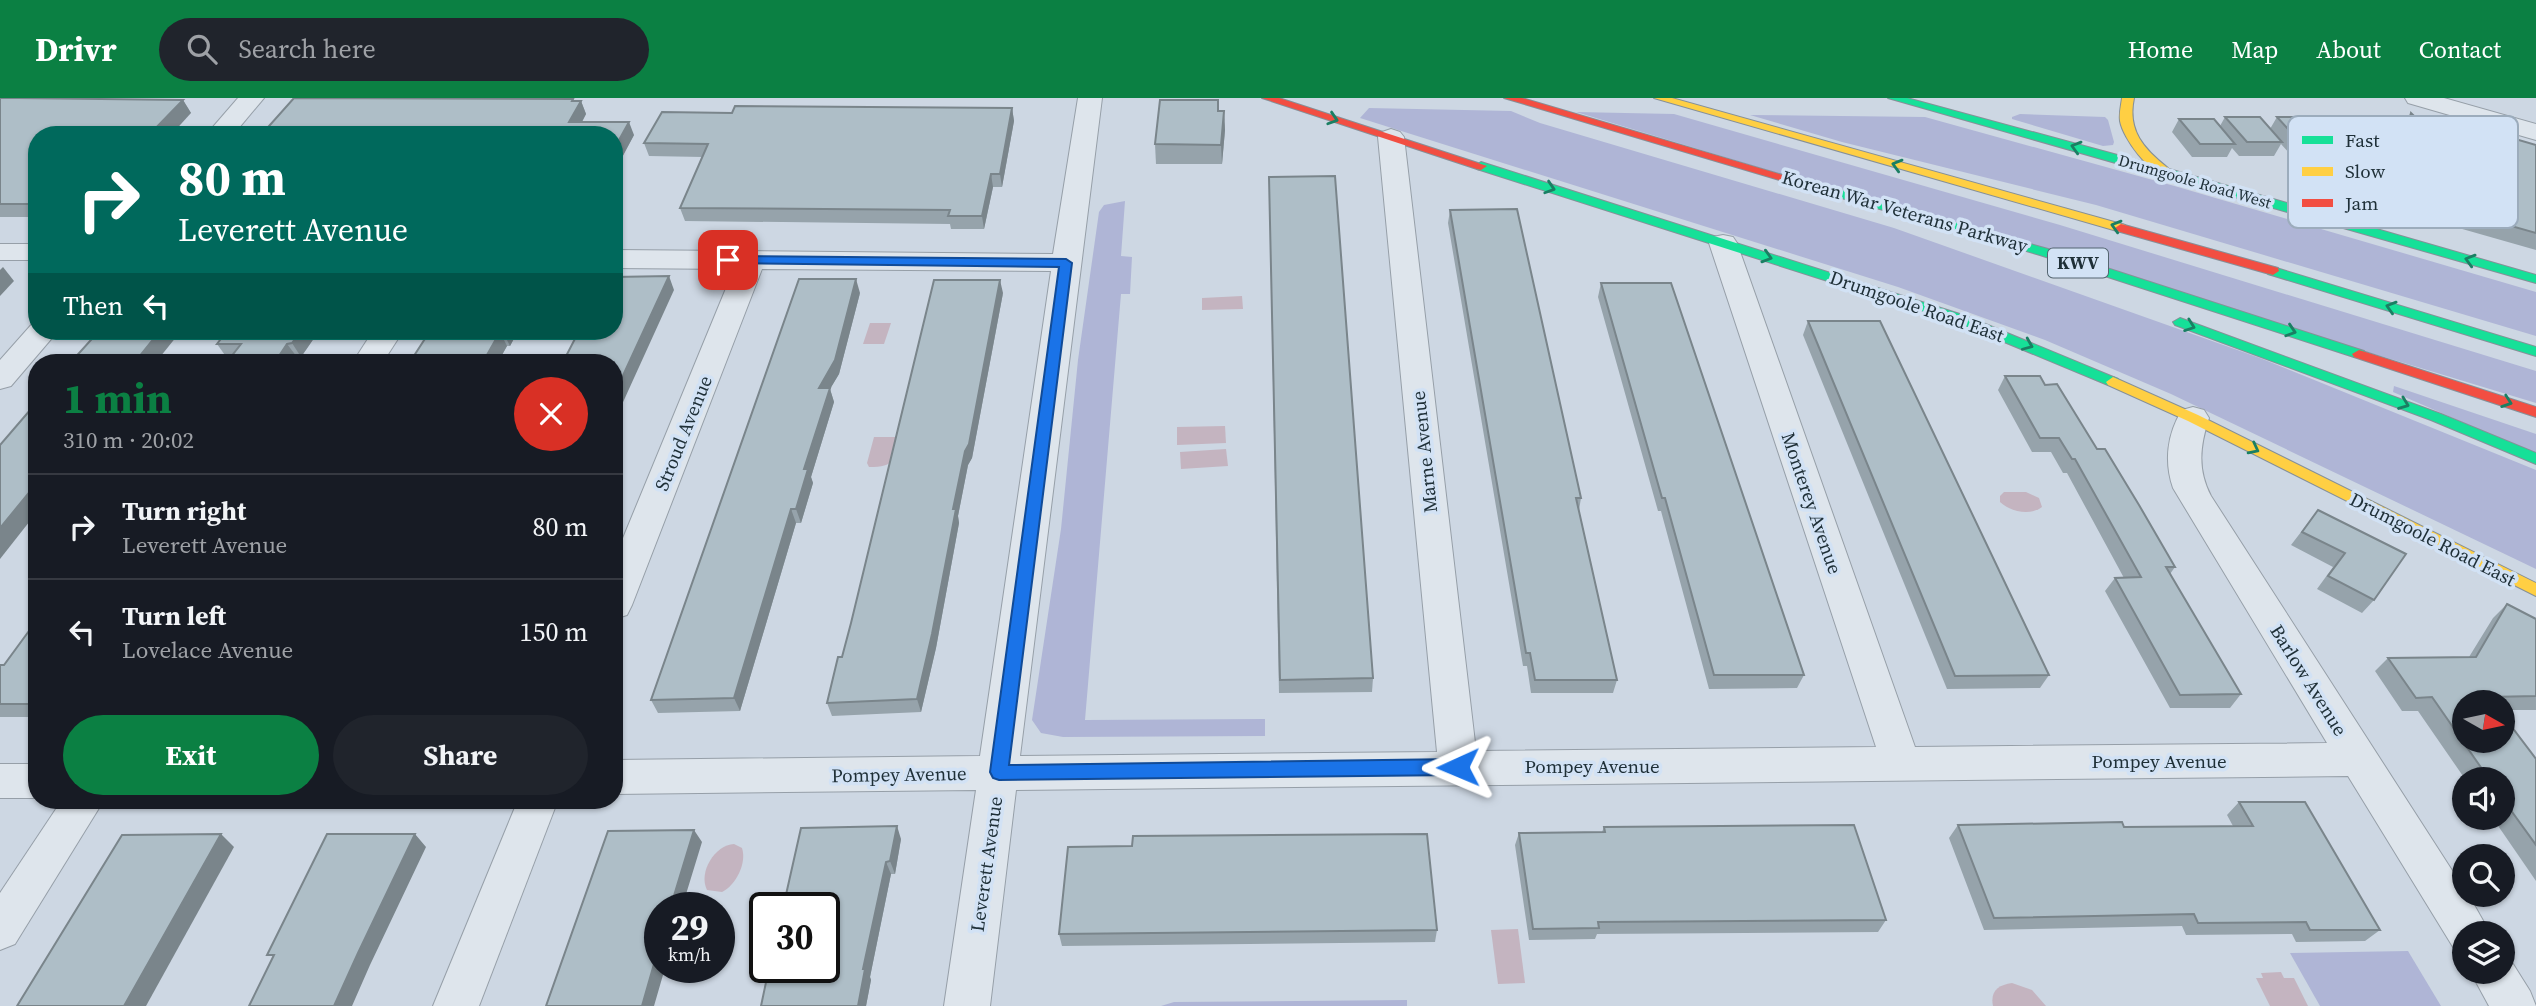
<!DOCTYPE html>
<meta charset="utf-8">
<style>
body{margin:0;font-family:"Source Serif 4",serif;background:#20242c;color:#f1f3f6;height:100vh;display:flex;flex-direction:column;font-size:26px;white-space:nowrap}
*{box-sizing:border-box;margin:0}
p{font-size:23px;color:#9ea1a6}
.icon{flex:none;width:38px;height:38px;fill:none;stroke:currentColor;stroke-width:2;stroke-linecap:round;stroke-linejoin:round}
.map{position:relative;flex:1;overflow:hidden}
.drawer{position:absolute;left:28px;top:256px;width:595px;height:455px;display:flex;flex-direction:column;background:#171b24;border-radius:28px;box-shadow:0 2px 5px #0004}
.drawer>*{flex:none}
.hud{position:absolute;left:28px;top:28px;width:595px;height:214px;border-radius:28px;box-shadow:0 2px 5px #0004;background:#00695c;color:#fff;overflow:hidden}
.needle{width:46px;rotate:99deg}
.buttons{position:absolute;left:2452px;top:592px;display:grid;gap:14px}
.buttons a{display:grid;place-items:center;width:63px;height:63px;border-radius:50%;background:#171b24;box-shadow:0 2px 5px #0004;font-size:35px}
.speed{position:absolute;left:644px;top:794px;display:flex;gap:14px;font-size:35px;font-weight:700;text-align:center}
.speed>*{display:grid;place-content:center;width:91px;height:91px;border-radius:50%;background:#171b24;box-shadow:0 2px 5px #0004;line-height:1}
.speed small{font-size:18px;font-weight:400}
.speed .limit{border:4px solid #111;border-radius:10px;background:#fff;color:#111}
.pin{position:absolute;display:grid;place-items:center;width:60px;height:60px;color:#fff;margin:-30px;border-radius:14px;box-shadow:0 4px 10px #0006}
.me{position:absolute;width:77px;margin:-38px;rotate:269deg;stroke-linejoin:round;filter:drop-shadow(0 0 5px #0008)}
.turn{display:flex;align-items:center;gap:24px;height:147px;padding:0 35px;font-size:32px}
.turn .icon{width:91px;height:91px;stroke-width:2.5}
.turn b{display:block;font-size:49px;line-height:60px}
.then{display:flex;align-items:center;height:66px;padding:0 35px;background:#0003;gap:14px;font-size:26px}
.round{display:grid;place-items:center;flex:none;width:74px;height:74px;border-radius:37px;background:#20242c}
.overview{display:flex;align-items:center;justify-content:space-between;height:119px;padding:0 35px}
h1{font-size:42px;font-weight:700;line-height:52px;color:#0b8043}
.cta{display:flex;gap:14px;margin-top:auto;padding:14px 35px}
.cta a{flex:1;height:80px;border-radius:42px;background:#0b8043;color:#fff;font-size:28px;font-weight:700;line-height:80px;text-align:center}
.cta a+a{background:#20242c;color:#f1f3f6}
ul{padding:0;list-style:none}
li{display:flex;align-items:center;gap:21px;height:105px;padding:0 35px;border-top:2px solid #363941}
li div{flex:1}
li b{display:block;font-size:26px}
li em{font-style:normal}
header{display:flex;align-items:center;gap:42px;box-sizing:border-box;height:98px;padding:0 35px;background:#0b8043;color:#fff}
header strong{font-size:33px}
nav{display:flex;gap:38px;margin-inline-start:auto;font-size:24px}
.search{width:490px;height:63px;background:#20242c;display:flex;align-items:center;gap:18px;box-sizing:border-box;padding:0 24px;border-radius:38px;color:#9ea1a6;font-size:26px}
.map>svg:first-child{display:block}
</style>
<header>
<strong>Drivr</strong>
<div class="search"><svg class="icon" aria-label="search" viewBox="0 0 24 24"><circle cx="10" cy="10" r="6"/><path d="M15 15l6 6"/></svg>Search here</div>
<nav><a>Home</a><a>Map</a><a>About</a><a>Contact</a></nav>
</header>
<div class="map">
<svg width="2536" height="908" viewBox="0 0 2536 908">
<rect width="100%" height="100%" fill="#cdd7e3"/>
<g fill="#afb5d6">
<path d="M1369,10l142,3 29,12 354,105 366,130 276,112v99l-365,-175 -126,-54 -147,-53 -538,-169z"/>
<path d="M1576,14l98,2 386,111 476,146v32z"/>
<path d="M2020,16l85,3 3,3 6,22 -1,3 -10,1 -91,-27v-2z"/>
<path d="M1750,17l175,2 253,70 358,105v44l-440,-131 -254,-63z"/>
<path d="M1125,103l-4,55 11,1 -2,37h-9l-36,426 180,-1v17l-202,1 -22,-4 -9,-13 29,-191 17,-169 21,-148 5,-7z"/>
<path d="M2394,288l142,48v20l-143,-62z"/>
<path d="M2408,853l33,55h-121l-30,-53z"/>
<path d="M1407,902v6h-246l13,-4z"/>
</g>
<g fill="#c4b4c0">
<path d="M1242,198l1,13 -41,1v-12z"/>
<path d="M870,225h21l-7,21h-21z"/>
<path d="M1225,328l1,17 -49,2v-18z"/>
<path d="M874,339h25c-6,23 -3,30 -30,30l-2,-4z"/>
<path d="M1226,351l2,17 -47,3 -1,-17z"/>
<path d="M2004,394h22l13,6 3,9c-12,9 -31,5 -42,-5v-6z"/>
<path d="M734,746l8,4c5,15 -6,37 -20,44l-15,-2c-9,-18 8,-45 27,-46z"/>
<path d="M1518,831l7,54 -27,1 -7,-54z"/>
<path d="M2281,874l3,6h10l14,28h-38l-14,-28h7l-2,-5z"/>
<path d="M2012,885l20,7 14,16h-53c-3,-15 5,-21 19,-23z"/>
</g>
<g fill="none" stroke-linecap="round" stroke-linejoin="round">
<g stroke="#969fa8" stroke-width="2">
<g id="street">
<path d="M238,0h26l-31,37h-27z"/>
<path d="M1078,0h24l-82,658 417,-4 -59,-615 4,-5 9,-3 9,3 4,5 72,614 400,-4 -167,-504 4,-6 10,-2 10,2 4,6 178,504 412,-4 -154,-255c-9,-26 -6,-54 9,-78l11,-3 11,3 5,8c-9,28 -12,51 2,78l253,393v5h4l22,39h-26v19l-11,-5 -105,-171 -1332,14 -26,216h-46l32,-216 -362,4v-34l366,-4 71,-485 -289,-2 -130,336 -5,10 -13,4v-59l120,-291 -120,-1v-18l439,4z"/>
<path d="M2405,0h39l92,26v16l-128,-37z"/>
<rect x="0" y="146" width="37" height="16"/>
<path d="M37,225v8h21l-47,55 -11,3v-29l32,-36z"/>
<path d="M373,233h30l-20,31h-30z"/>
<rect x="0" y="666" width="37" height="34"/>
<path d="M62,702h42l-89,144 -15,6v-57z"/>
<path d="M518,702h40l-79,206h-46z"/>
<path d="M2502,856l6,2 22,35 6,15h-47l-19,-35h32z"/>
</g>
</g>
<g stroke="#869098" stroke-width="2">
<g id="fast">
<path d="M1888,0h19l262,71 367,106v8z"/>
<path d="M1481,64l485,154 152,63 2,3 -2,3h-10l-152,-63 -479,-153 -2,-3z"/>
<path d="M1807,82l241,69 316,102 2,3 -2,3h-10l-314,-102 -237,-68v-6z"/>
<path d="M2273,169l263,80v9l-268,-82v-6z"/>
<path d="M2180,220l261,96 95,39v11l-105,-44 -256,-95 -2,-3z"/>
</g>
</g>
<g stroke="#869098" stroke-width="2">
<g id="slow">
<path d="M1654,0h18l453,127 2,3 -6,4 -4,-1z"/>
<path d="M2122,0h12c-7,33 10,51 34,70v6c-18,2 -45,-36 -48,-53 -1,-8 1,-15 2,-23z"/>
<path d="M2113,279l85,38 338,168v13l-348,-175 -80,-36 -2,-3z"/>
</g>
</g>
<g stroke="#869098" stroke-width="2">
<g id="jam">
<path d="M1262,0h17l208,68 -6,4 -4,-1z"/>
<path d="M1504,0h18l291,86 -2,3h-8z"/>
<path d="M2121,126l157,44 1,3 -6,4 -156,-44 -2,-3z"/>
<path d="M2359,252l177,57v10l-182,-60 -2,-3z"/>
</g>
</g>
<use href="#street" fill="#dee5ec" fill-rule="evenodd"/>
<use href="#fast" fill="#16e098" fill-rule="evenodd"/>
<use href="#slow" fill="#ffcf43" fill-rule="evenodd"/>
<use href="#jam" fill="#f24e42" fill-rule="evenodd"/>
</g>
<g fill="#96a3ab">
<path d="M0,0l183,2 8,13 -154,22v82h-37z"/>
<path d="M573,1l1,2h7l5,13 -4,8 52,13 -15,28h-5v-28h-353z"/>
<path d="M1012,10l2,13 -12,66h-9l-9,42h-33l-1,-5 -265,-3 -5,-13 23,-51 -54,-1 -5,-13 88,-30z"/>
<path d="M1224,13l1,19 -3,34h-66l-1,-20z"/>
<path d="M2411,15l40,38 5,-15 9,-13 40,13 31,9v105l-151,-43 11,-52h-105l-10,-11 -7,12h-35l-7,-8 -5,9h-35l-20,-25 7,-13 41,7 5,-9 45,12 7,-12h131z"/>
<path d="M1269,79l104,501 -1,14 -93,1z"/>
<path d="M1450,112l131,288 -2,12 38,170 -4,13h-82l-4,-27h-4l-75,-443z"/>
<path d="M1601,185l203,392 -7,13 -88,1 -48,-178h-3l-60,-214z"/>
<path d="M860,195l-21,81 -9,15 4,13 -23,75 2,6 -12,40h-5l-56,188 -82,2 -7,-13z"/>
<path d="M1003,195l-31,165 -4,7 -10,51 1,7 -23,125 -15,64 -89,4 -5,-13 15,-46z"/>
<path d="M1808,223l241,354 -9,13 -93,1 -144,-354z"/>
<path d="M227,233h92l-18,26 -74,1 -10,-14z"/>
<path d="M430,233h88l-8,15h-3l-9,16h-88z"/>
<path d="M2005,278l40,9 52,64 78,118 -5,7 71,120 -11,14h-60l-65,-117 10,-13h9l-57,-105h-4l-12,-21h-19l-34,-62z"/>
<path d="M2318,412l56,90 -12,13 -45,-24 16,-22 -42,-22z"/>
<path d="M2507,506l29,15v91h-34v-8h-38l72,57v122l-44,-64h10v-38h-37l-47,-68h-16l-27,-40 13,-13 81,-1 24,-39z"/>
<path d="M37,522v97h-37v-52h4z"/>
<path d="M2239,704l141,128 -15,11 -69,1 -4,-8 -106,1 -4,-9 -198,4 -35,-92 9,-13 166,2 109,-1 -6,-11z"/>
<path d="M1604,729l282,93 -8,12 -281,2 -2,5 -66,1 -14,-95 4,-12 83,-1z"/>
<path d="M901,741l-6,35h-4l-21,103 1,3 -5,26h-105z"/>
<path d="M1437,832l-2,12 -373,4 -3,-12z"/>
</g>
<g fill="#7a858b">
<path d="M573,1l4,9 4,-7 5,13 -11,21 -6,-13z"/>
<path d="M183,2l8,13 -20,22h-22z"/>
<path d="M1012,10l2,13 -12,66 -2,-13z"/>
<path d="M1224,13l1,19 -3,34 -1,-19z"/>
<path d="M629,24l5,13 -15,28 -5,-14z"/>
<path d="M991,76l2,13 -9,42 -2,-13z"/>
<path d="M3,169l11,14 -14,15v-26z"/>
<path d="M669,178l5,14 -60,132v-27z"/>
<path d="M856,181l4,14 -21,81 -9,15 4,13 -23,75 2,6 -12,40 -5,-14 8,-40 15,-81z"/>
<path d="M1000,182l3,13 -31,165 -4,7 -10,51 1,7 -23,125 -15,64 -4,-13 36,-190z"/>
<path d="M160,233h21l-25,31h-21z"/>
<path d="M301,233h18l-18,26 -9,-14z"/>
<path d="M504,233h14l-8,15 -7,-14z"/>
<path d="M500,234l7,14 -9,16h-15z"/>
<path d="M287,246l10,13 -4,5h-18z"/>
<path d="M37,385v29l-37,47v-31z"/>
<path d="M791,411l5,14 -56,188 -6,-13z"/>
<path d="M897,728l4,13 -6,35 -5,-13z"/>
<path d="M694,732l8,12 -19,62 3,4h-9l-4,-9z"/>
<path d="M221,736l13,13 -88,159h-22z"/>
<path d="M415,736l11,13 -56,118 -18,41h-18l24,-53z"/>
<path d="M886,764l5,12 -21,103 1,3 -5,26h-8l5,-37z"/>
<path d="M658,852l2,2v16h5l-11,38h-12z"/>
</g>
<g fill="#aebec7" stroke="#7a858b" stroke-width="2">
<path d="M0,0h18l165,2 -34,35h-112v69h-37z"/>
<path d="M294,0l279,1 -1,2h9l-12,21h60l-15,27v-14h-353z"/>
<path d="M1160,2h58v11h6l-3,34 -66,-1z"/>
<path d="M735,8l277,2 -12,66h-9l-9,42h-34l2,-6 -270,-2 28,-64 -64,-1 18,-31 70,1z"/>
<path d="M2411,15l43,42 11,-32 40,11v2l31,9v88l-141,-40 10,-51h-105l-23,-25h133z"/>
<path d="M2225,19h35l22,25h-35z"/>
<path d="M2179,21h35l21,25h-35z"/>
<path d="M1335,78l38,502 -93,2 -11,-503z"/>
<path d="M1517,111l64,289h-5l41,182h-82l-5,-27h-4l-76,-443z"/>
<path d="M669,178l-55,119v-33h-51l16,-31h35v-54z"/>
<path d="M799,181h57l-21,81 -16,28h11l-26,81h4l-12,40h-5l-57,189 -83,2z"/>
<path d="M934,182h66l-31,164 -4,7 -12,58h3l-24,125 -15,65 -90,4 11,-46h4l9,-34z"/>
<path d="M1601,185h70l133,392h-90l-49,-177h-3z"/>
<path d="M1808,223h72l169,354 -94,1z"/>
<path d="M99,233h61l-25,31h-64z"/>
<path d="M227,233h74l-9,12 -5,1 -12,18h-48l14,-18h-24z"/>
<path d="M430,233h74l-1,1h-3l-17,30h-73z"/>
<path d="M2005,278h35l5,9 12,-1 40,65h8l34,56 36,62h-9l75,127 -61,1 -65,-117 26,-1 -66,-118h-3l-13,-21h-19z"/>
<path d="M37,304v81l-37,45v-83z"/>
<path d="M2318,412l88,44 -32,46 -46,-24 17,-23 -43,-21z"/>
<path d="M2507,506l29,15v77l-46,1 4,5h-30v38h38v-26l34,45v86l-34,-47v-19h-13l-57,-82 -16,1 -28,-40 88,-1z"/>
<path d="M37,522v84h-37v-39h4z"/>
<path d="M2239,704h66l75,128h-70l-4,-8 -108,1 -4,-9 -200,4 -36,-93 164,-3 2,5 129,-1z"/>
<path d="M1854,727l32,95 -288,2 1,6 -66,1 -14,-96 86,-1 -1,-5z"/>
<path d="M897,728l-7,35 -4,1 -23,107h2l-7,37h-97l8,-38h55v-60h-41l18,-80z"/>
<path d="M694,732l-21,69h7l-3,9h-17v42h-2l-16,56h-96l62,-175z"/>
<path d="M221,736l-97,172h-107l105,-171z"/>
<path d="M327,736h88l-57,119 -24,53h-85l25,-51h-7z"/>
<path d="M1427,736l10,96 -378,4 9,-87 64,-1 1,-10z"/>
</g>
<defs><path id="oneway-chevron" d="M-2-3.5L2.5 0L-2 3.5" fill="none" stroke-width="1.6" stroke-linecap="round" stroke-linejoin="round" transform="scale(1.75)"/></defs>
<g stroke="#1a7f63">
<use href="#oneway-chevron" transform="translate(1333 21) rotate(18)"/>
<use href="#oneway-chevron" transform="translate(2076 49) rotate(-164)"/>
<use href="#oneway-chevron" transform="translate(1897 67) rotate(-164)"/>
<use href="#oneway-chevron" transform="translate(1550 90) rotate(18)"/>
<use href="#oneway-chevron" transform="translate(2116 128) rotate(-164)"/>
<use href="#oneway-chevron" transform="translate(1767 159) rotate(17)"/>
<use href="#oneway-chevron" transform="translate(2470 162) rotate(-164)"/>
<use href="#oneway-chevron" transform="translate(2391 209) rotate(-163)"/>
<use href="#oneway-chevron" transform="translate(2190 228) rotate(20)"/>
<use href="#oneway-chevron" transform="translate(2291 233) rotate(18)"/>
<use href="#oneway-chevron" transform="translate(2028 247) rotate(23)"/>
<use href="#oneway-chevron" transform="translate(2507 304) rotate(19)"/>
<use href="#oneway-chevron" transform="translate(2404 306) rotate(21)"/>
<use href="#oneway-chevron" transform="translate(2254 351) rotate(27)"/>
</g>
<path fill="#1a73e8" stroke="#114b97" stroke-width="2" d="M728,158l338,3 6,4 -63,502 449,-6 6,2 3,6 -3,5 -6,3 -459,5 -6,-2 -3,-6 69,-505 -336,-4v-5z"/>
<g text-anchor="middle" stroke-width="7" stroke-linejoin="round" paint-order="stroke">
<g font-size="16" fill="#1e2f37" stroke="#d2e2f5">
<text transform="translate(2195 83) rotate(16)" y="6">Drumgoole Road West</text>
</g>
<rect fill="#d2e2f5" stroke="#546570" stroke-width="2" x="2048" y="150.5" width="60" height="29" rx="5"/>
<g font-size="18" font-weight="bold" fill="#1e2f37">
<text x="2078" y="171">KWV</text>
</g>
<g font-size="19" fill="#1e2f37" stroke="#d2e2f5">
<text transform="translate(1905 113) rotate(16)" y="7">Korean War Veterans Parkway</text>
<text transform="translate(1917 208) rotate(19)" y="7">Drumgoole Road East</text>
<text transform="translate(683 335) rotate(-68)" y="7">Stroud Avenue</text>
<text transform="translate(1424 354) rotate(-96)" y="7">Marne Avenue</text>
<text transform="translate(1812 405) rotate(71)" y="7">Monterey Avenue</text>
<text transform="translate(2433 441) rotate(27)" y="7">Drumgoole Road East</text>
<text transform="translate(2309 582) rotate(58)" y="7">Barlow Avenue</text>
<text x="2159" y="670">Pompey Avenue</text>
<text x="1592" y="675">Pompey Avenue</text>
<text transform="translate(899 676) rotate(-1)" y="7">Pompey Avenue</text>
<text transform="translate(986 766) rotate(-82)" y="7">Leverett Avenue</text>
</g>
</g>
<rect x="2288" y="18" width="230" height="112" rx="10" fill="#d2e2f5" stroke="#9cacbc" stroke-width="2"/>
<rect x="2302" y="38" width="31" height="8" fill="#16e098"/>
<rect x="2302" y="69" width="31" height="9" fill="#ffcf43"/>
<rect x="2302" y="101" width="31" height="8" fill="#f24e42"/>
<g font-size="19" fill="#1e2f37">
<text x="2345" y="49">Fast</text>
<text x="2345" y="80">Slow</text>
<text x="2345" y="112">Jam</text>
</g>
</svg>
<div class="buttons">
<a><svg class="needle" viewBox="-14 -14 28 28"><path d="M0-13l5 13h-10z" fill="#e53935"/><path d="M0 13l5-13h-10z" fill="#9ea1a6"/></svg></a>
<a><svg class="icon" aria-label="sound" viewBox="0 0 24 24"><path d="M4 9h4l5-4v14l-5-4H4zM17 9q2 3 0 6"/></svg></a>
<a><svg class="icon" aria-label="search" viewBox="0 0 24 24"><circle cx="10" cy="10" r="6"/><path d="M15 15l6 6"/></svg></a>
<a><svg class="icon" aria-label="layers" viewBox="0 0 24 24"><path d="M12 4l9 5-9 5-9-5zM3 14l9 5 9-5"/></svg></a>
</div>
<div class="speed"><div>29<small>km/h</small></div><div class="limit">30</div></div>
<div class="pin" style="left:728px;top:162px;background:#d93025"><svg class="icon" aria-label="arrive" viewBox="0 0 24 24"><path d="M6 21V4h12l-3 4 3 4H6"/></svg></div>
<svg class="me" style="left:1458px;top:669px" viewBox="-20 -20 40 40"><path d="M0-17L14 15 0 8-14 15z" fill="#1a73e8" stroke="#fff" stroke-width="4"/></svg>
<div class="hud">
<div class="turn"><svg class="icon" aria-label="right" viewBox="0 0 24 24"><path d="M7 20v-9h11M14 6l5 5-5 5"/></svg><div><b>80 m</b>Leverett Avenue</div></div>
<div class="then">Then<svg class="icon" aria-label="left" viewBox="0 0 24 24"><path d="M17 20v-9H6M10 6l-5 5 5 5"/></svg></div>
</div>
<section class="drawer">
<div class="overview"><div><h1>1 min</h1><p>310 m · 20:02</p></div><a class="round" style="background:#d93025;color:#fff"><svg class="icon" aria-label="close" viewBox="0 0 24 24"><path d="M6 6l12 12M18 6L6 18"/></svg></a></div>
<ul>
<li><svg class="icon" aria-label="right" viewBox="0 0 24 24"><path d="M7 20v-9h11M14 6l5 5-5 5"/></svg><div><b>Turn right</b><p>Leverett Avenue</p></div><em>80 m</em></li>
<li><svg class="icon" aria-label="left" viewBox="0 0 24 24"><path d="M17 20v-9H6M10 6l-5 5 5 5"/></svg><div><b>Turn left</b><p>Lovelace Avenue</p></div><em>150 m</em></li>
</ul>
<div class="cta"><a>Exit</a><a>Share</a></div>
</section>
</div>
